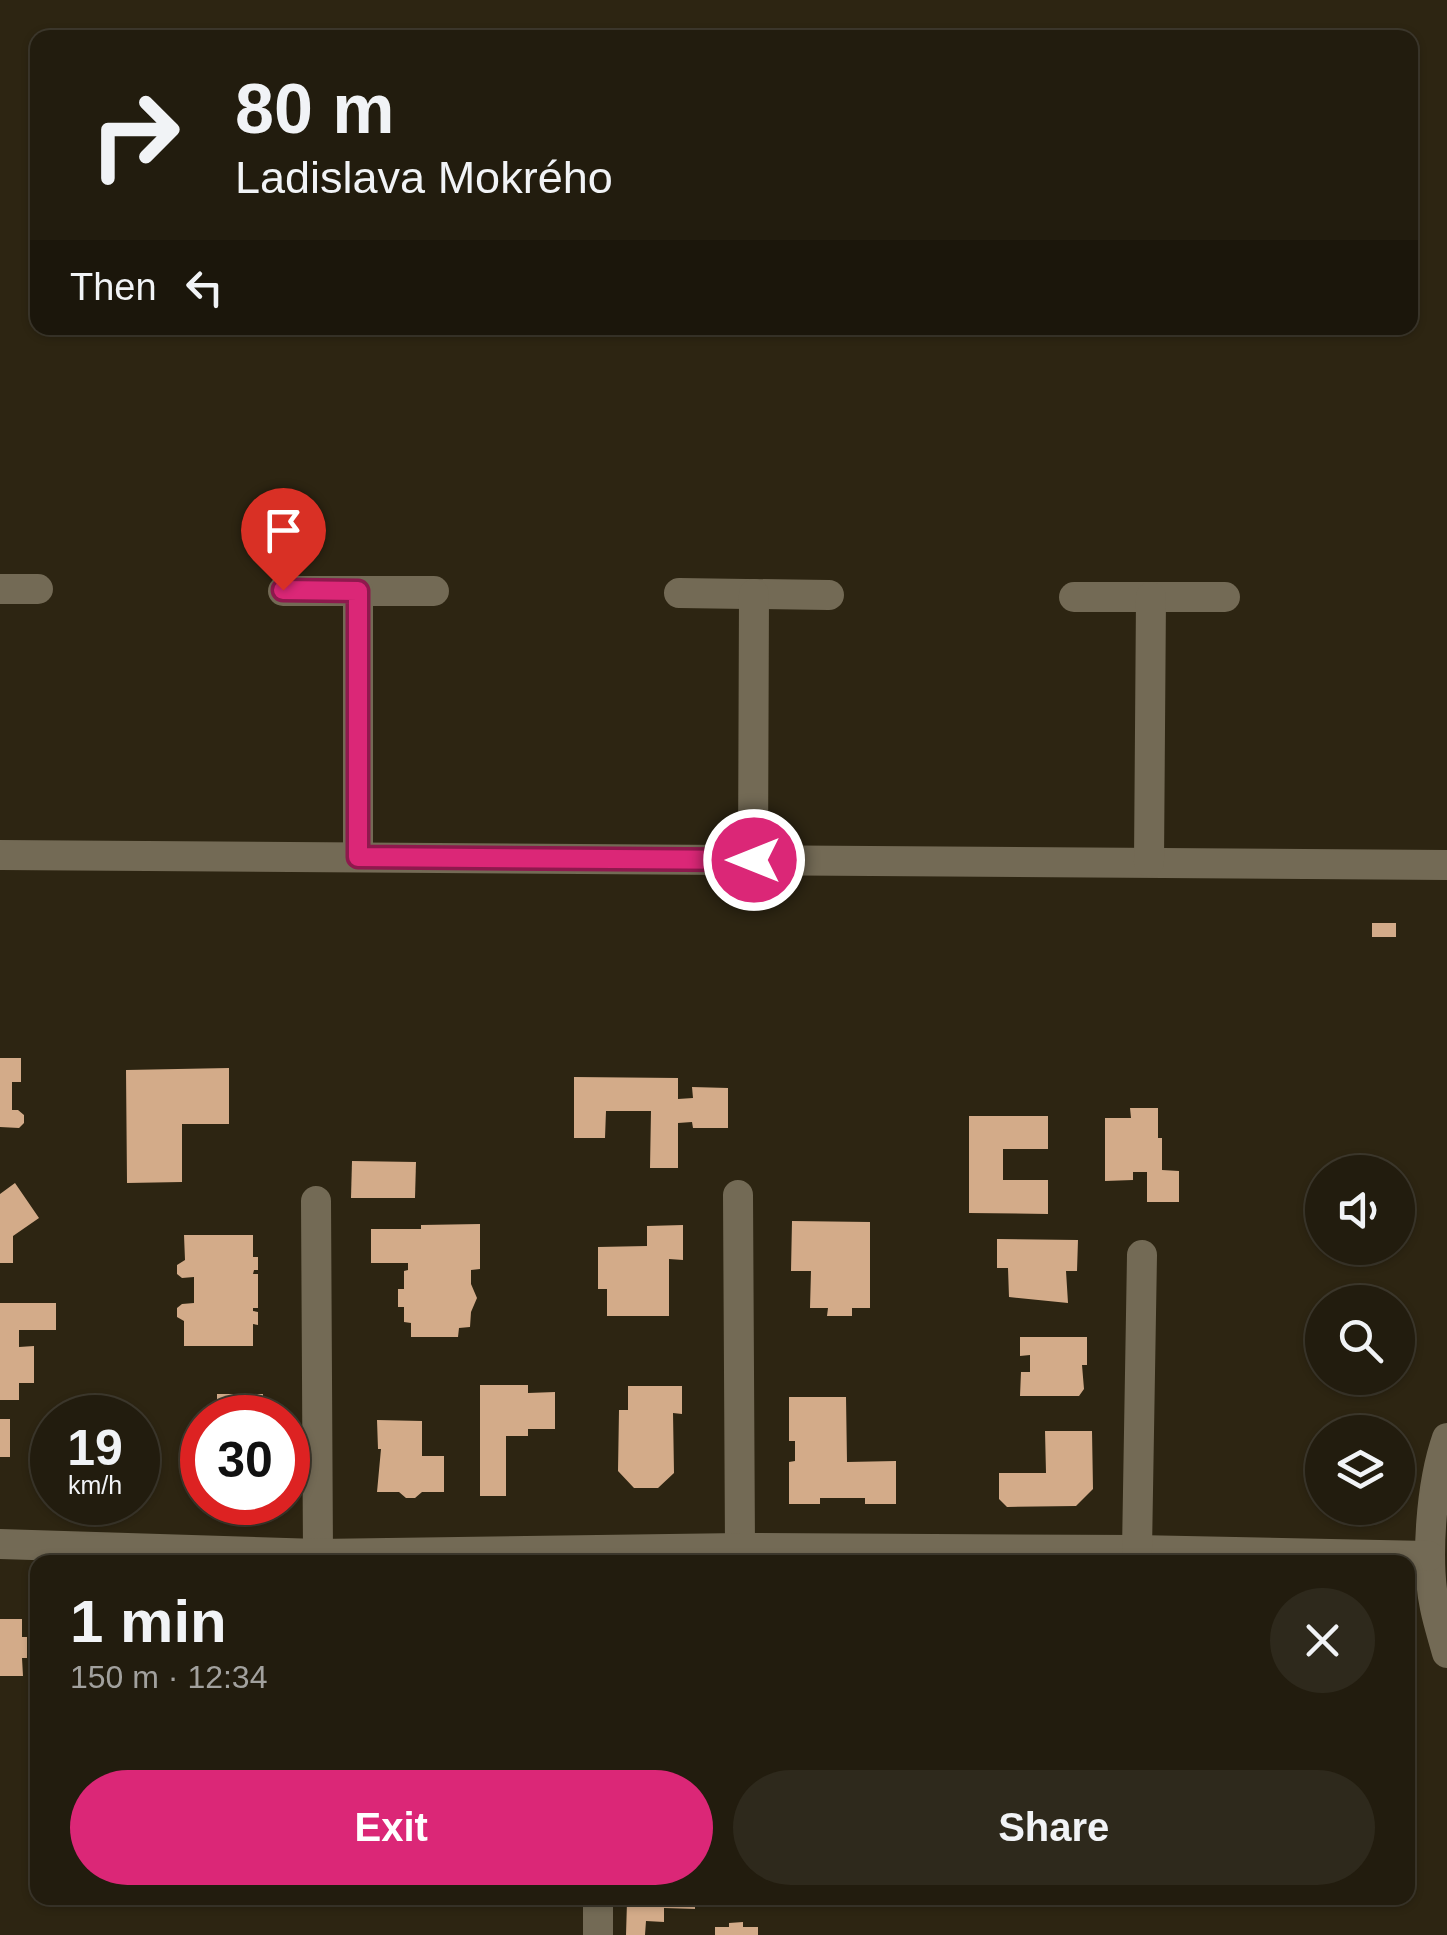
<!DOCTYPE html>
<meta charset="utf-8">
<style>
body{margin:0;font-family:Arial,sans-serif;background:#2e291c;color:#f1f3f6;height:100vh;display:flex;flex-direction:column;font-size:38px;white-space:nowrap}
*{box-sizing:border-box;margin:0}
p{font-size:32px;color:#a2a19e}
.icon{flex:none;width:55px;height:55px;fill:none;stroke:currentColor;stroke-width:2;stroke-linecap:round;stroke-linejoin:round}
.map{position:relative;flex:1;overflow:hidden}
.details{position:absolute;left:30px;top:1555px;width:1385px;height:350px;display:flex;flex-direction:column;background:#221c0e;border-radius:20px;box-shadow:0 2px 8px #0004,0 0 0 2px #3f3a2e}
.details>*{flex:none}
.banner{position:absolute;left:30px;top:30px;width:1388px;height:305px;border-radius:20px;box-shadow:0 2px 8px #0004,0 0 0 2px #3f3a2e;background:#221c0e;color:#f1f3f6;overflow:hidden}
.tools{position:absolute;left:1305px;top:1155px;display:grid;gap:20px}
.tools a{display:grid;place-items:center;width:110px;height:110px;border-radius:50%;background:#221c0e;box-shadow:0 2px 8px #0004,0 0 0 2px #3f3a2e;font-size:50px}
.speed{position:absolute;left:30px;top:1395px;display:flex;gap:20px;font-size:50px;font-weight:700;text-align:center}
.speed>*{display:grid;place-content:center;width:130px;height:130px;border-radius:50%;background:#221c0e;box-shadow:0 2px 8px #0004,0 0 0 2px #3f3a2e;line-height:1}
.speed small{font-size:25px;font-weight:400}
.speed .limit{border:15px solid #d22;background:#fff;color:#111}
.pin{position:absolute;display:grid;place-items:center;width:85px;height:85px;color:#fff;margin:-102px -42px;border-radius:50% 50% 50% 0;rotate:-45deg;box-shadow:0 0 10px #0007}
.pin .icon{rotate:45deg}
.me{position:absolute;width:110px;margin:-55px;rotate:270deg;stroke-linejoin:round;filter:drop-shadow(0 0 8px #0008)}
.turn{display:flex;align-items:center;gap:35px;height:210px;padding:0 40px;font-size:45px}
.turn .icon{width:130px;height:130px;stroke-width:2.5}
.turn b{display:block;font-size:70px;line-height:85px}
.then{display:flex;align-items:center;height:95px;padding:0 40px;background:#0003;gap:20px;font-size:38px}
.round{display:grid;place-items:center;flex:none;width:105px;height:105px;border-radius:52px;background:#2e291c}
.summary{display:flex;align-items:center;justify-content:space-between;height:170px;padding:0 40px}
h1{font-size:60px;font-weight:800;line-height:75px}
.button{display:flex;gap:20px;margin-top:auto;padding:20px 40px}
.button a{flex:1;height:115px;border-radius:60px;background:#db2777;color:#fff;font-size:40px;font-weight:800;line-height:115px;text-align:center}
.button a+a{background:#2e291c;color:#f1f3f6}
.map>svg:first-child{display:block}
</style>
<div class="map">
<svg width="1447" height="1935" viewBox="0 0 1447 1935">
<rect width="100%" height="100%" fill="#2d2512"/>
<g fill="#d3ab89">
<rect x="1372" y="923" width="24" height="14"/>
<path d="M0,1058h21v24h-9v28h6l6,5v8l-5,5 -19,-1z"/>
<path d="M229,1068v56h-47v58l-55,1 -1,-113z"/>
<path d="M574,1077l104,1v21l15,-1 -1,-11 36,1v40h-35l-1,-6 -14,1v45h-28l1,-57h-45l-1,27h-31z"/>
<path d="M1130,1108h28v30h4v32l17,1v31h-32v-30h-14v8l-28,1v-63h26z"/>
<path d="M969,1116h79v33h-45v31h45v34l-79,-1z"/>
<path d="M352,1161l64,1 -1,36h-64z"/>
<path d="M15,1183l24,35 -26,18v27h-13v-69z"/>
<path d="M792,1221l78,1v86h-18v8h-25l1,-8h-18l1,-37h-20z"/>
<path d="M480,1224v45l-9,1v14l6,14 -6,14 -1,15 -11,1 -1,9h-47v-14l-7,-1v-15h-6v-18h6v-18l4,-1v-7h-37v-34h50v-4z"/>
<path d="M683,1225v35l-14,-1v57h-62v-27h-9v-42l49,-1v-20z"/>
<path d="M184,1235h69v22h5v13h-4l-1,4h5v34h-5v3l5,1v13l-5,-1v22h-69v-25l-7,-4v-9l5,-4 12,-1v-26l-12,1 -5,-4v-9l8,-5z"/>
<path d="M997,1239l81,1 -1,31h-11l2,32 -59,-6 -1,-29h-11z"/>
<path d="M0,1303h56v27h-37v17l15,-1v37h-15v17h-19z"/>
<path d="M1020,1337h67v28h-5l2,24 -5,7h-59l1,-24h9v-17l-10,1z"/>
<path d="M480,1385h48v8l27,-1v37h-27v7h-22v60h-26z"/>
<path d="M628,1386h54v28l-9,-1 1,60 -16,15h-24l-16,-17 1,-61h9z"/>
<rect x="217" y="1394" width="46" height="24"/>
<path d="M789,1397h57l1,65 49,-1v43h-31v-6h-45v6h-31v-42l6,-1v-20h-6z"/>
<rect x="0" y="1419" width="10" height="38"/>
<path d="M377,1420l45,1v35h22v36h-22l-7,6h-9l-7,-6h-22l4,-43h-3z"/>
<path d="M1045,1431h47l1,58 -17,17 -69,1 -8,-8v-26h47z"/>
<rect x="138" y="1441" width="10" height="42"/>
<rect x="196" y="1461" width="6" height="38"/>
<path d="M0,1619h22v18h5v21h-5l1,18h-23z"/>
<path d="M1408,1803l9,1 -2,35 -7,-1z"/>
<path d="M645,1898h50v11l-31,-1v14l-18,-1 -1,14h-19l1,-33h18z"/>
<path d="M743,1922v5h15v8h-43v-8h14v-4z"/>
</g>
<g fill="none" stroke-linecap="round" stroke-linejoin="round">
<g stroke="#736a55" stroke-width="30">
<path d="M0,589h38"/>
<path d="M283,591h151"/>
<path d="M679,593l150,2"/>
<path d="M1074,597h151"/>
<path d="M0,855l1447,10"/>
<path d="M358,857v-266"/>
<path d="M753,860l1,-266"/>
<path d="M1149,862l2,-265"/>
<path d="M738,1195l2,353"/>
<path d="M316,1201l2,353"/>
<path d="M1447,1438c-16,46 -22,123 -12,170 3,15 8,30 12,45"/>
<path d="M0,1544l318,10 422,-6 397,2 292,6"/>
<path d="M1137,1550l5,-295"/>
<path d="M598,1935v-37"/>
</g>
</g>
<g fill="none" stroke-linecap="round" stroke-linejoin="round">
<g stroke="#8e194d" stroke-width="25">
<path id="route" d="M283,590l75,1v266l396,3"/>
</g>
<use href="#route" stroke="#db2777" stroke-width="18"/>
</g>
</svg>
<div class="tools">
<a><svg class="icon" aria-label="sound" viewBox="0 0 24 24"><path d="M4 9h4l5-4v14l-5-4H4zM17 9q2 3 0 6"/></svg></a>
<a><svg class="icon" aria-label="search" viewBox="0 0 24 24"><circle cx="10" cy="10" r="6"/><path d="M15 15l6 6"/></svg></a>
<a><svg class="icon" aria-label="layers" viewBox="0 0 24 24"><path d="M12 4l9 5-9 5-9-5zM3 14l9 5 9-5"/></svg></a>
</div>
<div class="speed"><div>19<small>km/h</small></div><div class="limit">30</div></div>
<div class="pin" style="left:283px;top:590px;background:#d93025"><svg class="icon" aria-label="arrive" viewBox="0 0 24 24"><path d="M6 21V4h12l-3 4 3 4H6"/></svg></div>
<svg class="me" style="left:754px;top:860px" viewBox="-20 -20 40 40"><circle r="17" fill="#db2777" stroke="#fff" stroke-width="3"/><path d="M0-11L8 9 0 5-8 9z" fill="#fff"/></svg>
<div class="banner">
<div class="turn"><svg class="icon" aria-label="right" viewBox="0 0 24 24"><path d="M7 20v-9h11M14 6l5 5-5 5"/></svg><div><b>80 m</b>Ladislava Mokrého</div></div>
<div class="then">Then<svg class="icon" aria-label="left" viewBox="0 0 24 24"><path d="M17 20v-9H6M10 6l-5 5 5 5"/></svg></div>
</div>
<section class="details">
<div class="summary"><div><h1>1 min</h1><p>150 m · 12:34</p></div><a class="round"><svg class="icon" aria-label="close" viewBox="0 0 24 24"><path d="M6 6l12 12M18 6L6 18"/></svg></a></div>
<div class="button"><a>Exit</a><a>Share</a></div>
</section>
</div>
